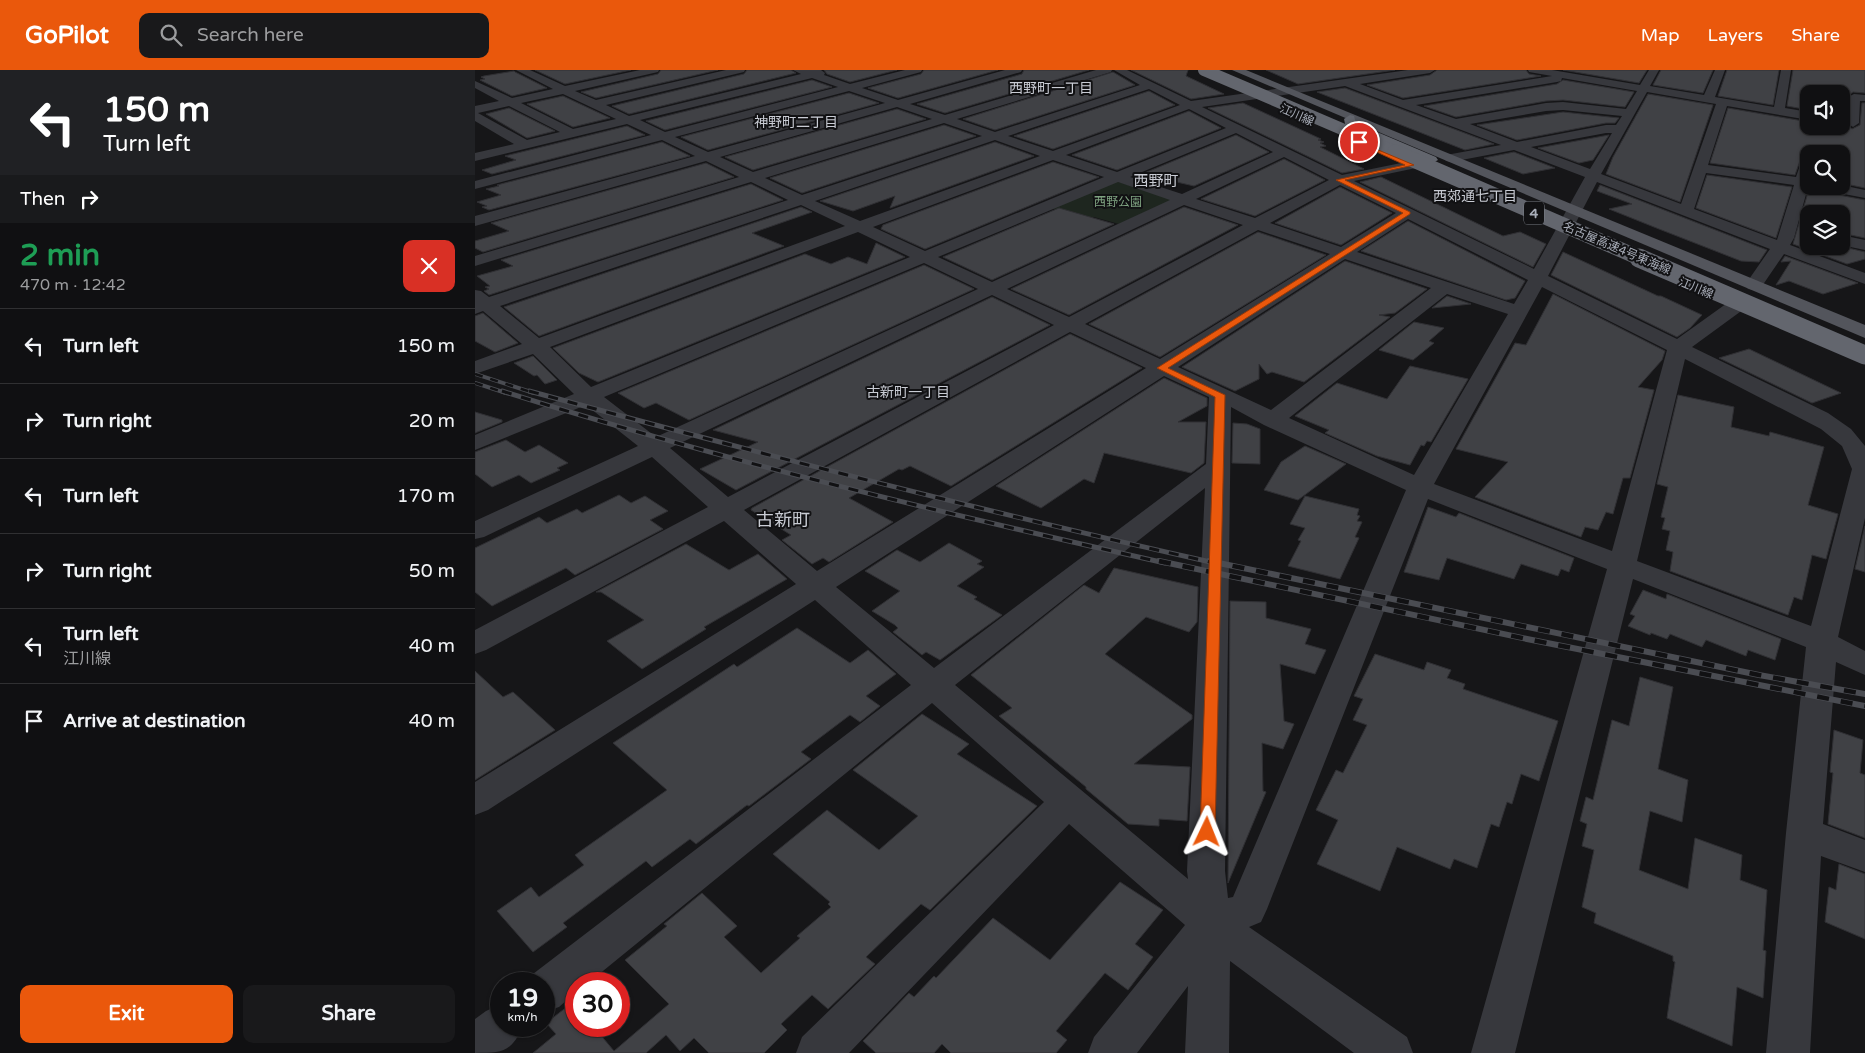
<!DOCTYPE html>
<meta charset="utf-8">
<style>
body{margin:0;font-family:"Varela Round","Noto Sans JP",sans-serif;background:#19191b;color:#f1f3f6;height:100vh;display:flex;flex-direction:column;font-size:19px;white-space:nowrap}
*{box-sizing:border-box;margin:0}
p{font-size:16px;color:#9c9d9f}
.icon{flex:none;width:28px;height:28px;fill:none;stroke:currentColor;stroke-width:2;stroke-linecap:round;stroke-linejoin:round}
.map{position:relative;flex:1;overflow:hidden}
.drawer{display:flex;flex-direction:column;background:#101012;width:475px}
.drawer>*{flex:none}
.top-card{background:#202124;color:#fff;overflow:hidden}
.fabs{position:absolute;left:1325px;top:15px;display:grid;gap:10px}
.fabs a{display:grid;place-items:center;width:50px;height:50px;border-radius:10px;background:#101012;box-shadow:0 1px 4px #0004,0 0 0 1px #303032;font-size:25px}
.speed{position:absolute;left:15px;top:902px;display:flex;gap:10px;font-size:25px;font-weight:700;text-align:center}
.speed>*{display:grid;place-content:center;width:65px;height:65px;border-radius:50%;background:#101012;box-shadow:0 1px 4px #0004,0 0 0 1px #303032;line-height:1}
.speed small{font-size:12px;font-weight:400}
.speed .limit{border:8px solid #d22;background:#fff;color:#111}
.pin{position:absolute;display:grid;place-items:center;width:42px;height:42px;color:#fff;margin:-21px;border:2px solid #fff;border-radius:50%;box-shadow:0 1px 5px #0007}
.me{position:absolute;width:55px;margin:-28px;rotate:2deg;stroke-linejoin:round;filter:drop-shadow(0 0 4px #0008)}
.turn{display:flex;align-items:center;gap:18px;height:105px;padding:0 20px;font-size:22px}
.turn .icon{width:65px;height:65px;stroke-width:2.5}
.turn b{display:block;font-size:35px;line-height:42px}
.then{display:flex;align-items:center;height:48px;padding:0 20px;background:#0003;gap:10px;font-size:19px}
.round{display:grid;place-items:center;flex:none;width:52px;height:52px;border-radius:10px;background:#19191b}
.headline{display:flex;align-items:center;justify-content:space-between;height:85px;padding:0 20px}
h1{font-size:30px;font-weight:700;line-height:38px;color:#1e9e55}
.primary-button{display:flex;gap:10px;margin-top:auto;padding:10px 20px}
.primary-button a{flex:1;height:58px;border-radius:10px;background:#ea580c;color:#fff;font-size:20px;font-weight:700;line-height:58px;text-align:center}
.primary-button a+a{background:#19191b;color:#f1f3f6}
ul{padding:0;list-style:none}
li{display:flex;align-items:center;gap:15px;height:75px;padding:0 20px;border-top:1px solid #303032}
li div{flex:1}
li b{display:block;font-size:19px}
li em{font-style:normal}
header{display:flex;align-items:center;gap:30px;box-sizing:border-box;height:70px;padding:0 25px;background:#ea580c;color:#fff}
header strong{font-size:24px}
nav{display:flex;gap:28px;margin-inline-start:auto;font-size:18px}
.search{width:350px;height:45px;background:#19191b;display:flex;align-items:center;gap:12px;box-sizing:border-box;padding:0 18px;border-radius:10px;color:#9c9d9f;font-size:19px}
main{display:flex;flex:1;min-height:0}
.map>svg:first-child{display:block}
</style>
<header>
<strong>GoPilot</strong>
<div class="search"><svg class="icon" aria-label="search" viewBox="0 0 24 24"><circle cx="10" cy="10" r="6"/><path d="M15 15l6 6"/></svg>Search here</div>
<nav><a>Map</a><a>Layers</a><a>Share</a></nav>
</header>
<main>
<section class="drawer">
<div class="top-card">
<div class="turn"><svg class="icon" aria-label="left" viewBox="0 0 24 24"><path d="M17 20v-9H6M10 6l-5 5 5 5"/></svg><div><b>150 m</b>Turn left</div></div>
<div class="then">Then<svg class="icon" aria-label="right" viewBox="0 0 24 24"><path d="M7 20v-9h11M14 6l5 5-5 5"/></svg></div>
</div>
<div class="headline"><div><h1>2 min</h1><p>470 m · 12:42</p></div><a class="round" style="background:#d93025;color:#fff"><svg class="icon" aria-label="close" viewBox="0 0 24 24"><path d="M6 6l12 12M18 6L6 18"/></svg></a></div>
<ul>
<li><svg class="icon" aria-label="left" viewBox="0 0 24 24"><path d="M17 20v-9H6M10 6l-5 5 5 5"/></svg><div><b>Turn left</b></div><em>150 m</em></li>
<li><svg class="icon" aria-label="right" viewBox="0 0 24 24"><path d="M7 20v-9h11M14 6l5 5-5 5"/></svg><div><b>Turn right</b></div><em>20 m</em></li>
<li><svg class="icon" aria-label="left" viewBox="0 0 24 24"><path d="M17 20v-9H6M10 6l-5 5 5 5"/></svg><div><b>Turn left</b></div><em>170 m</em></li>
<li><svg class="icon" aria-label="right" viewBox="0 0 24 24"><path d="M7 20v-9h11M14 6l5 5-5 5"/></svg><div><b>Turn right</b></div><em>50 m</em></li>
<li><svg class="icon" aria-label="left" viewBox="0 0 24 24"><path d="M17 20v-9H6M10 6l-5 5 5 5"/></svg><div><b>Turn left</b><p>江川線</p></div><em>40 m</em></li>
<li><svg class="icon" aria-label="arrive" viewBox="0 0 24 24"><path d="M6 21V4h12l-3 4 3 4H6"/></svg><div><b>Arrive at destination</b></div><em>40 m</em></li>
</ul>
<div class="primary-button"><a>Exit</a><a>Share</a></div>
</section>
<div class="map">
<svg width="1390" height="983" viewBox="0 0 1390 983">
<rect width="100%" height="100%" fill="#161618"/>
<path fill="#1e261f" d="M640,111l55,17v3l-51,23 -25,-7 -4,2 -40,-11z"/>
<g fill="#404145" stroke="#303034">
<path d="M60,0h96l-66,14z"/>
<path d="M186,0h57l-122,28 -15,-6 77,-18z"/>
<path d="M272,0h44l5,3 -167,41 -17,-8 132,-32z"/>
<path d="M349,0h73l-47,12 -23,-8z"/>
<path d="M449,0h74l-100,28 -30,-10 53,-14z"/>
<path d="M549,0h65l-144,43 -28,-9 105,-30z"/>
<path d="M656,0h57l-2,6 38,18 -33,5z"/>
<path d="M791,0h129l-97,14z"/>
<path d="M962,0h89l3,4 12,2 -138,22 -36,-13 63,-10z"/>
<path d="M1088,0h84l-8,13z"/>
<path d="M1186,0h52l-10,23 -50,-8z"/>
<path d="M1252,0h52l-6,35 -55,-9z"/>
<path d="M1318,0h72v23l-12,-1 -7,5 -1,26 7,6 8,-4 2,-22h3v85l-24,-5v-29l-38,-2 -8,23 -85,-12 18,-55 81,14v4h32v-32h-32v16l-22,-4z"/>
<path d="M39,1l1,1 32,16 -35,8 -32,-16 5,-1 -4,-2 3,-1z"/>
<path d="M638,2l22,13 -140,45 -32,-11z"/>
<path d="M337,10l20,7 -167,43 -19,-9z"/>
<path d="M1088,10l71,12 -9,15 -62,-7 -17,1 -90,16 -32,-11 133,-22z"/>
<path d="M870,18l149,56 -29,6 -148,-58z"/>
<path d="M674,21l26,14 -122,44 -39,-13z"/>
<path d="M374,23l30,10 -171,47 -27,-13z"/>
<path d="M1173,24l65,11 -33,97 -74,-28 7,-17z"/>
<path d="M88,26l47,22 -37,9 -46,-23z"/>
<path d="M768,33l78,36 -3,1 6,2 -4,1 6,3 -6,1 44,22 -22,4 -134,-65z"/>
<path d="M34,38l46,23 -28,7 -41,-24z"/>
<path d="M422,39l29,10 -173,51 -28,-13z"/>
<path d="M714,41l32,17 -104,42 -45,-15z"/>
<path d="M1088,42l56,6 -4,5h-9l-89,17 -40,-15z"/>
<path d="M469,55l32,11 -174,57 -32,-15z"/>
<path d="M152,56l18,9 -153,39 -10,-4 34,-10 -11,-4z"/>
<path d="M761,65l33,17 -75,34 -52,-12z"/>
<path d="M1134,65l-16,25 -14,3 -41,-15z"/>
<path d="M187,72l28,14 -201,54 -7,-3 5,-1 -10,-4 24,-7 -15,-6 13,-3 -2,-1z"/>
<path d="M520,72l39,14 -144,52 5,-12 -42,15 -33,-10z"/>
<path d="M1039,82l41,16 -32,6 -39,-16z"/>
<path d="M809,89l41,21 -70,36 -54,-17z"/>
<path d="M578,92l46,15 -174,72 -44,-20 2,-4z"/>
<path d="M231,93l28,14 -251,75 -8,-4v-7l34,-10 -18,-8z"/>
<path d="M1232,105l85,12 -16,51 -80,-30z"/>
<path d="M906,107l122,59 17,-4 26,12 -13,23 -173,-85z"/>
<path d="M276,114l32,16 -294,95 -5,-4 5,-2 -4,-2 5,-1 -13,-10 36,-10 -12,-6z"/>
<path d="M1125,115l167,65 -8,12 -18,-1 -82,-32 -50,-20 23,-5 -35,-13z"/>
<path d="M865,117l52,26 -51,32 -66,-22z"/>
<path d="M1340,117l8,5 42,8v38l-24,-5v-19h-32v32h31l25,6v7l-18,5 -54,-20 16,-55z"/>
<path d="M326,137l11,5 -60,21 32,13 -245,90 -35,-29z"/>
<path d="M709,137l54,18 -169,90 -58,-26z"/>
<path d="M584,138l55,16 -122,56 -49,-23z"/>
<path d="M933,151l117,60 -10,17 -9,2 -145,-49z"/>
<path d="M783,162l68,23 -166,102 -71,-33z"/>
<path d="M401,173l29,14 -307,125 -19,-9 -26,-25 252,-94 26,10 17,-7 19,7z"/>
<path d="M1088,182l95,44h3l41,19 -12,13 -13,9 -126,-62z"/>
<path d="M1310,186l73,27 -35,11 -34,-13 -13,4 15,-24 -10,1z"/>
<path d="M870,191l82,28 -32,24 -16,2 11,2 -86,65 -32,-10 -5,2 -8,-10v15l-24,12 -53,-24z"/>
<path d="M449,195l50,24 -285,131 -33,-17 -12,5 -26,-15z"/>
<path d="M1078,224l112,57 -3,9 -24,27 16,3 -24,88h-7l-10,36 -7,-2 -8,18 -13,-3 -4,10 -106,-40 33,-35 -52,-13 59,-106 11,2z"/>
<path d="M972,226l24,8 -39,4z"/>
<path d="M517,227l58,28 -314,165 -36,-21 58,-27 -45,-12z"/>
<path d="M8,243l35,30 -23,9 -20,-11v-25z"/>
<path d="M939,252l30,6 -15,13 5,2 -21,17 -34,-10z"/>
<path d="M595,264l72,34 -191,118 -41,-20 -8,4 -3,-1 -50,29 44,24 -64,40 -6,-4 -11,6 -30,-24 9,-5 -40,-25 1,-2z"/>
<path d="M1274,279l92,44 -29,10 -93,-45z"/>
<path d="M58,286l24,24 -12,4 -8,-9 -3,1 -20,-13z"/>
<path d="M935,296l58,13 -37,63 -4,-1 -3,5 -3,-1 -11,20 -33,-9 -52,-23 4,-3 -34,-14 42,-33 50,16z"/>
<path d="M689,308l43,20v8l-29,16h28l-2,41 -13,10 -87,-20 -10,30 -10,-4 -43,29 -45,-22z"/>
<path d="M1203,325l56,12 -3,20 38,9 1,-4 54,15 -16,58 30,9 -12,45 -14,-4 -10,45 -8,-3 -6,18 -118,-44 3,-19 -7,-2 4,-19 -8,-2 3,-11 -4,-1 7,-30 -11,-3z"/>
<path d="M0,342l27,8v2l-27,11z"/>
<path d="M758,353l14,1 13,5v35l-28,-1z"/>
<path d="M31,370l19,12 14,-7 29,18 -11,5 3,2 -29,13 -12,-8 -27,12 -17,-13v-22z"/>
<path d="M830,376l41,18 -48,36 -34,-10 17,-28z"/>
<path d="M144,425l12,8 14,-7 23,15 -18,9 13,9 -88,46 -9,-7 -74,38 -17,-14v-44l64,-31 8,6 30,-14 5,4z"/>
<path d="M830,426l54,13 -2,6 3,1 -3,5 5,1 -7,15 4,1 -19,41 -52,-13 13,-25 -3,-1 7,-12 -15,-4z"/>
<path d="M953,437l28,10 3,-4 115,45 -5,14 -8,-3 -3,7 -37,-12 -7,15 -67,-21 -8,22 -35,-8z"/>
<path d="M1390,456v46l-10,-3z"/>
<path d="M474,473l33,18 -5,3 7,3 -27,19 20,11 -3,2 28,16 -62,45 -14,-8 -4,3 -29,-23 5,-4 -3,-3 -23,-14 28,-20 -35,-20 32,-21 23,12z"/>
<path d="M211,474l43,26 29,-16 29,25 -83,48 2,2 -64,40 -35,-28 37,-21 -43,-28h-5z"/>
<path d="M639,498l84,19 -1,35 -8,10 -43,-15 -41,37 87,61v4l-58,45 56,3 -3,54 -28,-2v7l-31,-2 -42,-35v-2l-87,-71 13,-8 -41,-33 113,-90 15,8z"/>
<path d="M1168,520l23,9 1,-5 114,45 -6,21 -27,-10 -2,6 -40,-16 -4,7 -32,-13 -3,5 -16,-6 -1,2 -22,-9 7,-10 -5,-2z"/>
<path d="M755,531l36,1v16l45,11 -6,15 21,6 -11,24 -35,-10 4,57 10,3 -11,25 -21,-6 1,48 3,1 -38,91z"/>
<path d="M322,558l53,35 18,-13 28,24 -30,22 14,10 -20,16 -10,-7 -49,37 10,7 -62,47 -2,-1 -51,39 -6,-5 -38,28 -6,-6 -83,62 4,4 -34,25 -36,-41 34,-24 8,10 45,-32 -9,-10 92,-65 -54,-47 121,-79 3,3z"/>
<path d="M900,584l49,16 3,-8 24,8 -4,8 18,6 -2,5 95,32 -19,60 -18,-7 -9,30 -5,-2 -8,25 -8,-3 -14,44 -23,-9 -4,10 -53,-22 -17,44 -63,-27 21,-44 -22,-10 20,-40 7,3 24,-48 -14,-5 10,-21 -9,-3z"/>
<path d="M0,601l28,26 10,-5 42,38 -80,50z"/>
<path d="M1165,607l33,10 -15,82 30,11 -6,42 -32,-11 -11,59 49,19 7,-51 47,17 -2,25 27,10 -4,60 3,1 -3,47 -26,-11 -5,59 -65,-28 8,-56 -2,-1v-5l-79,-33 2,-10 -14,-6 12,-57 -12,-4 5,-22 -7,-3 6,-24 7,3 19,-80 17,6z"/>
<path d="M447,644l47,30 -12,10 80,52 -107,104 -9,-6 -55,53 9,7 -47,45 -16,-14 -31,29 6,6 -23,23h-55l-15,-15 -14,13 -14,-16 -20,18h-113l23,-19 -10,-11 30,-23v26h17l21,25 55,-47 -44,-44 42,-34 -3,-2 38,-31 35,33 -13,11 37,36 39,-35 -3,-2 34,-29 -3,-3 2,-2 -57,-48 54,-44 52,40 39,-34 -65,-46z"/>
<path d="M1359,660l29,10 -3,33 5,2v63l-37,-14 5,-51 -3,-1z"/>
<path d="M1364,794l26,10v65l-40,-17 4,-35 7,3z"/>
<path d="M645,812l43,28 -28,34 18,13 -25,33 -23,-17 -49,58 11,9 -11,13h-105l-9,-9 -8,9h-58l-13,-12 46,-48 5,4 20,-21 2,2 57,-60 57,42z"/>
</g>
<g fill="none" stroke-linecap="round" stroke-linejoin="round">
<g fill="#37383d" fill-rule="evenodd">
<path d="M41,0h14l35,16 75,-16h19l-1,2 -83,19 21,9 130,-30h19l-1,2 -138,33 23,11 172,-42 -8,-4h28l4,3 -1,2 26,9 55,-14h17l-1,2 -59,16 36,12 107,-30h17l-1,2 -111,32 35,11 151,-45h16l-1,2 -154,47 38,13 145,-47 -26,-15h13l64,31 217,-31h27l-5,3 -70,11 43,16 149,-24 -23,-4 -1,-2h24l88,15 9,-15h10l-9,16 54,9 11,-25h10l-10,27 59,10 7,-37h10l-6,38 24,4v8l-82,-14 -19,59 88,12 8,-23h8h-3v32h4l-5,1 -14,51 -4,7 75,28v11l-81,-30 -24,35 -6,1 -6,-1 -3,-4 25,-36 -173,-67 -49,94 129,63 53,-38 7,-2 7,2 2,4 -2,4 -52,38 136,66 23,16 14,17v72l-27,119 27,14v24l-29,-13 -13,162 42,16v32l-44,-16 -11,197h-44l20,-220 20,-186 -173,-68 -118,474h-44l136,-484 -179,-70 -161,410 -6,13 -12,5 158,110 6,16h-59l-124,-92 -1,92h-44l3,-67 -51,67h-49l6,-16 91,-112 -116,-101 -220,229h-53l6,-16 242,-235 -112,-99 -345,281h-11v8l-17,15 -15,5v-28h-18l3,-7 382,-292 -96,-85 -327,210 -13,5v-33l321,-198 -72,-63 -238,129 -11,4v-24l233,-123 -56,-50 -168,80 -9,2v-18l163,-75 -52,-41 -111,45v-15l99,-41 -41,-40 -58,20v-13l47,-17 -39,-33 -8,3v-24l6,1 8,6 299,-97 -37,-18 -276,84v-10l264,-79 -33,-16 -231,65v-10l220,-60 -33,-16 -187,49v-8l176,-46 -24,-11 -152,37v-8l39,-9 -39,-23v-15l24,-5 -24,-13v-7l37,17 41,-9zM337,8l26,9 -173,45 -25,-12zM1087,8l75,13 -11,18 -63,-7 -17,1 -90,16 -40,-14 141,-23 4,-1zM870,16l156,59 -55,10 -2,3 2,3 5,1 63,-12 71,27 -51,92 -180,-88 62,-13 2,-3 -2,-3 -5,-1 -69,14 -140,-68zM674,19l31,16 -127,46 -45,-15zM374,21l36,12 -177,49 -33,-15zM1172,22l69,12 -35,100 -80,-30zM88,24l53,25 -43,10 -52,-26zM34,36l51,26 -33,8 -49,-27zM422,37l35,12 -179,53 -33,-15zM714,39l37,19 -109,44 -51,-17zM1088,40l59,6 -6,9h-10l-89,17 -47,-18 76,-13zM469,53l38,13 -180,59 -37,-17zM761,63l37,19 -91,42 -52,-17zM1131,63h6l-22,36 -59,-22zM520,70l45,16 -180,65 -45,-20zM809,87l45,23 -74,38 -59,-19zM578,90l51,17 -179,74 -52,-24zM1231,103l88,12 -17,55 -83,-31zM643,112l52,18 -178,82 -54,-25zM865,115l56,28 -55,34 -71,-24zM326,135l44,21 -306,112 -39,-32zM709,135l59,20 -174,92 -62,-28zM933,149l120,61 -14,24 -157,-52zM783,160l72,24 -170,105 -75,-35zM383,162l52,25 -319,130 -41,-40zM870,189l86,29 -160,122 -93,-43zM449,193l54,26 -322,148 -52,-40zM1067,217l125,63 -55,201 -178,-67zM972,224l61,20 -94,161 -125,-57zM517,225l62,30 -326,172 -58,-49zM595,262l76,36 -329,203 -73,-61zM1210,289l136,70 21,17 10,23 -41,157 -174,-65zM689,306l45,21 -3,67 -272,204 -98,-81zM756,337l33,18 142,65 -173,407 -5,1 -3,-27zM730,418l-18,383 1,8 -233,-194z"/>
<path d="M1379,24l11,1v6h-5l-1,22 -6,4 -6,-4 1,-26z"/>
<path d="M1366,115l24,5v8l-42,-8 -7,-4z"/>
<path d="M1366,165l24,5v10l-24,-5z"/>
<path d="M26,934v22h22c-12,27 -21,27 -48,27v-34l11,-8z"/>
</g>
<path fill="#53555c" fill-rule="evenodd" d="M757,0h14l619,255v13z"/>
<path fill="#63666e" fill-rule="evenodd" d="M875,45l4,1 2,7 80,34 2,3 -7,4 -5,-1 -80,-35 -2,-9z"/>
<g stroke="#4a4c52" stroke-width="4">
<g id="rail-far2">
<path d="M0,304l59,19"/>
<path d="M0,313l31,10"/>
</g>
</g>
<g stroke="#4a4c52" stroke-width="5">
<g id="rail-far1">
<path d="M27,321c218,69 440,122 663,172"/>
<path d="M54,321c228,62 456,121 686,172"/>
</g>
</g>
<g stroke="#4a4c52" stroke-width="6">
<g id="rail">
<path d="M684,491l368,78 338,67"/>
<path d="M734,491l550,114 106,19"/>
</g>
</g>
<use href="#rail-far2" stroke="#111113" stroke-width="2.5" stroke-dasharray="8" stroke-linecap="butt"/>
<use href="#rail-far1" stroke="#111113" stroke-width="3" stroke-dasharray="10" stroke-linecap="butt"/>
<use href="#rail" stroke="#111113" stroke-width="4.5" stroke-dasharray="12" stroke-linecap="butt"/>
<path stroke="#63666e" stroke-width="12" d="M729,0l194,83"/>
<path stroke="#63666e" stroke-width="15" d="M920,82l247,107"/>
<path stroke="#63666e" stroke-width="19" d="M1164,188l226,97"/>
</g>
<path fill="#ea580c" stroke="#983908" d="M882,71l57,24 -69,15 65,32v2l-242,154 57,27 -10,437 -2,5 -6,2 -5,-2 -2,-5 15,-435 -58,-29 246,-155 -67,-33 69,-15 -48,-22z"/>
<g text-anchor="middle" stroke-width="4" stroke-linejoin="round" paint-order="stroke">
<g font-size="12" fill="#a8adb8" stroke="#111113">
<text transform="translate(822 45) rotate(24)" y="4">江川線</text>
<text transform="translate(1142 178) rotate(23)" y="4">名古屋高速4号東海線</text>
<text transform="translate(1221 218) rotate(23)" y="4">江川線</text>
</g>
<g font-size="12" fill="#7fa381" stroke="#111113">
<text x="643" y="136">西野公園</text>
</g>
<g font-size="14" fill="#c9ccd4" stroke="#111113">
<text x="576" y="23">西野町一丁目</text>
<text x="321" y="57">神野町二丁目</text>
<text x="1000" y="131">西郊通七丁目</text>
<text x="433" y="327">古新町一丁目</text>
</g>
<rect fill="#111113" stroke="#7b7e86" stroke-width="1" x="1049" y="131.5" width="20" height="23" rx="4"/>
<g font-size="14" font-weight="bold" fill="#a8adb8">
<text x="1059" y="148">4</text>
</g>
<g font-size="15" fill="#c9ccd4" stroke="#111113">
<text x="681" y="116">西野町</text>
</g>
<g font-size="18" fill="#c9ccd4" stroke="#111113">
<text x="308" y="456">古新町</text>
</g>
</g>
</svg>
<div class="fabs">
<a><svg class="icon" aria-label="sound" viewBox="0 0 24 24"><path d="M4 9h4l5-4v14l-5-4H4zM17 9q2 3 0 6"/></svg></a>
<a><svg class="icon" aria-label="search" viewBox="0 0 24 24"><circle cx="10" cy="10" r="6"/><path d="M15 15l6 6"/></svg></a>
<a><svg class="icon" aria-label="layers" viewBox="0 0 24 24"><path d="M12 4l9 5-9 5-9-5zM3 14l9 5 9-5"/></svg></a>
</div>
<div class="speed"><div>19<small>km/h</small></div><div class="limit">30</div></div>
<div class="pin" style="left:884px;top:72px;background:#d93025"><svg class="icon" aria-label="arrive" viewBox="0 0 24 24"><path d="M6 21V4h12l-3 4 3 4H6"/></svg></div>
<svg class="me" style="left:732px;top:762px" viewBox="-20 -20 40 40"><path d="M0-17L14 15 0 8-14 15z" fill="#ea580c" stroke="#fff" stroke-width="4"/></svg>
</div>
</main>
